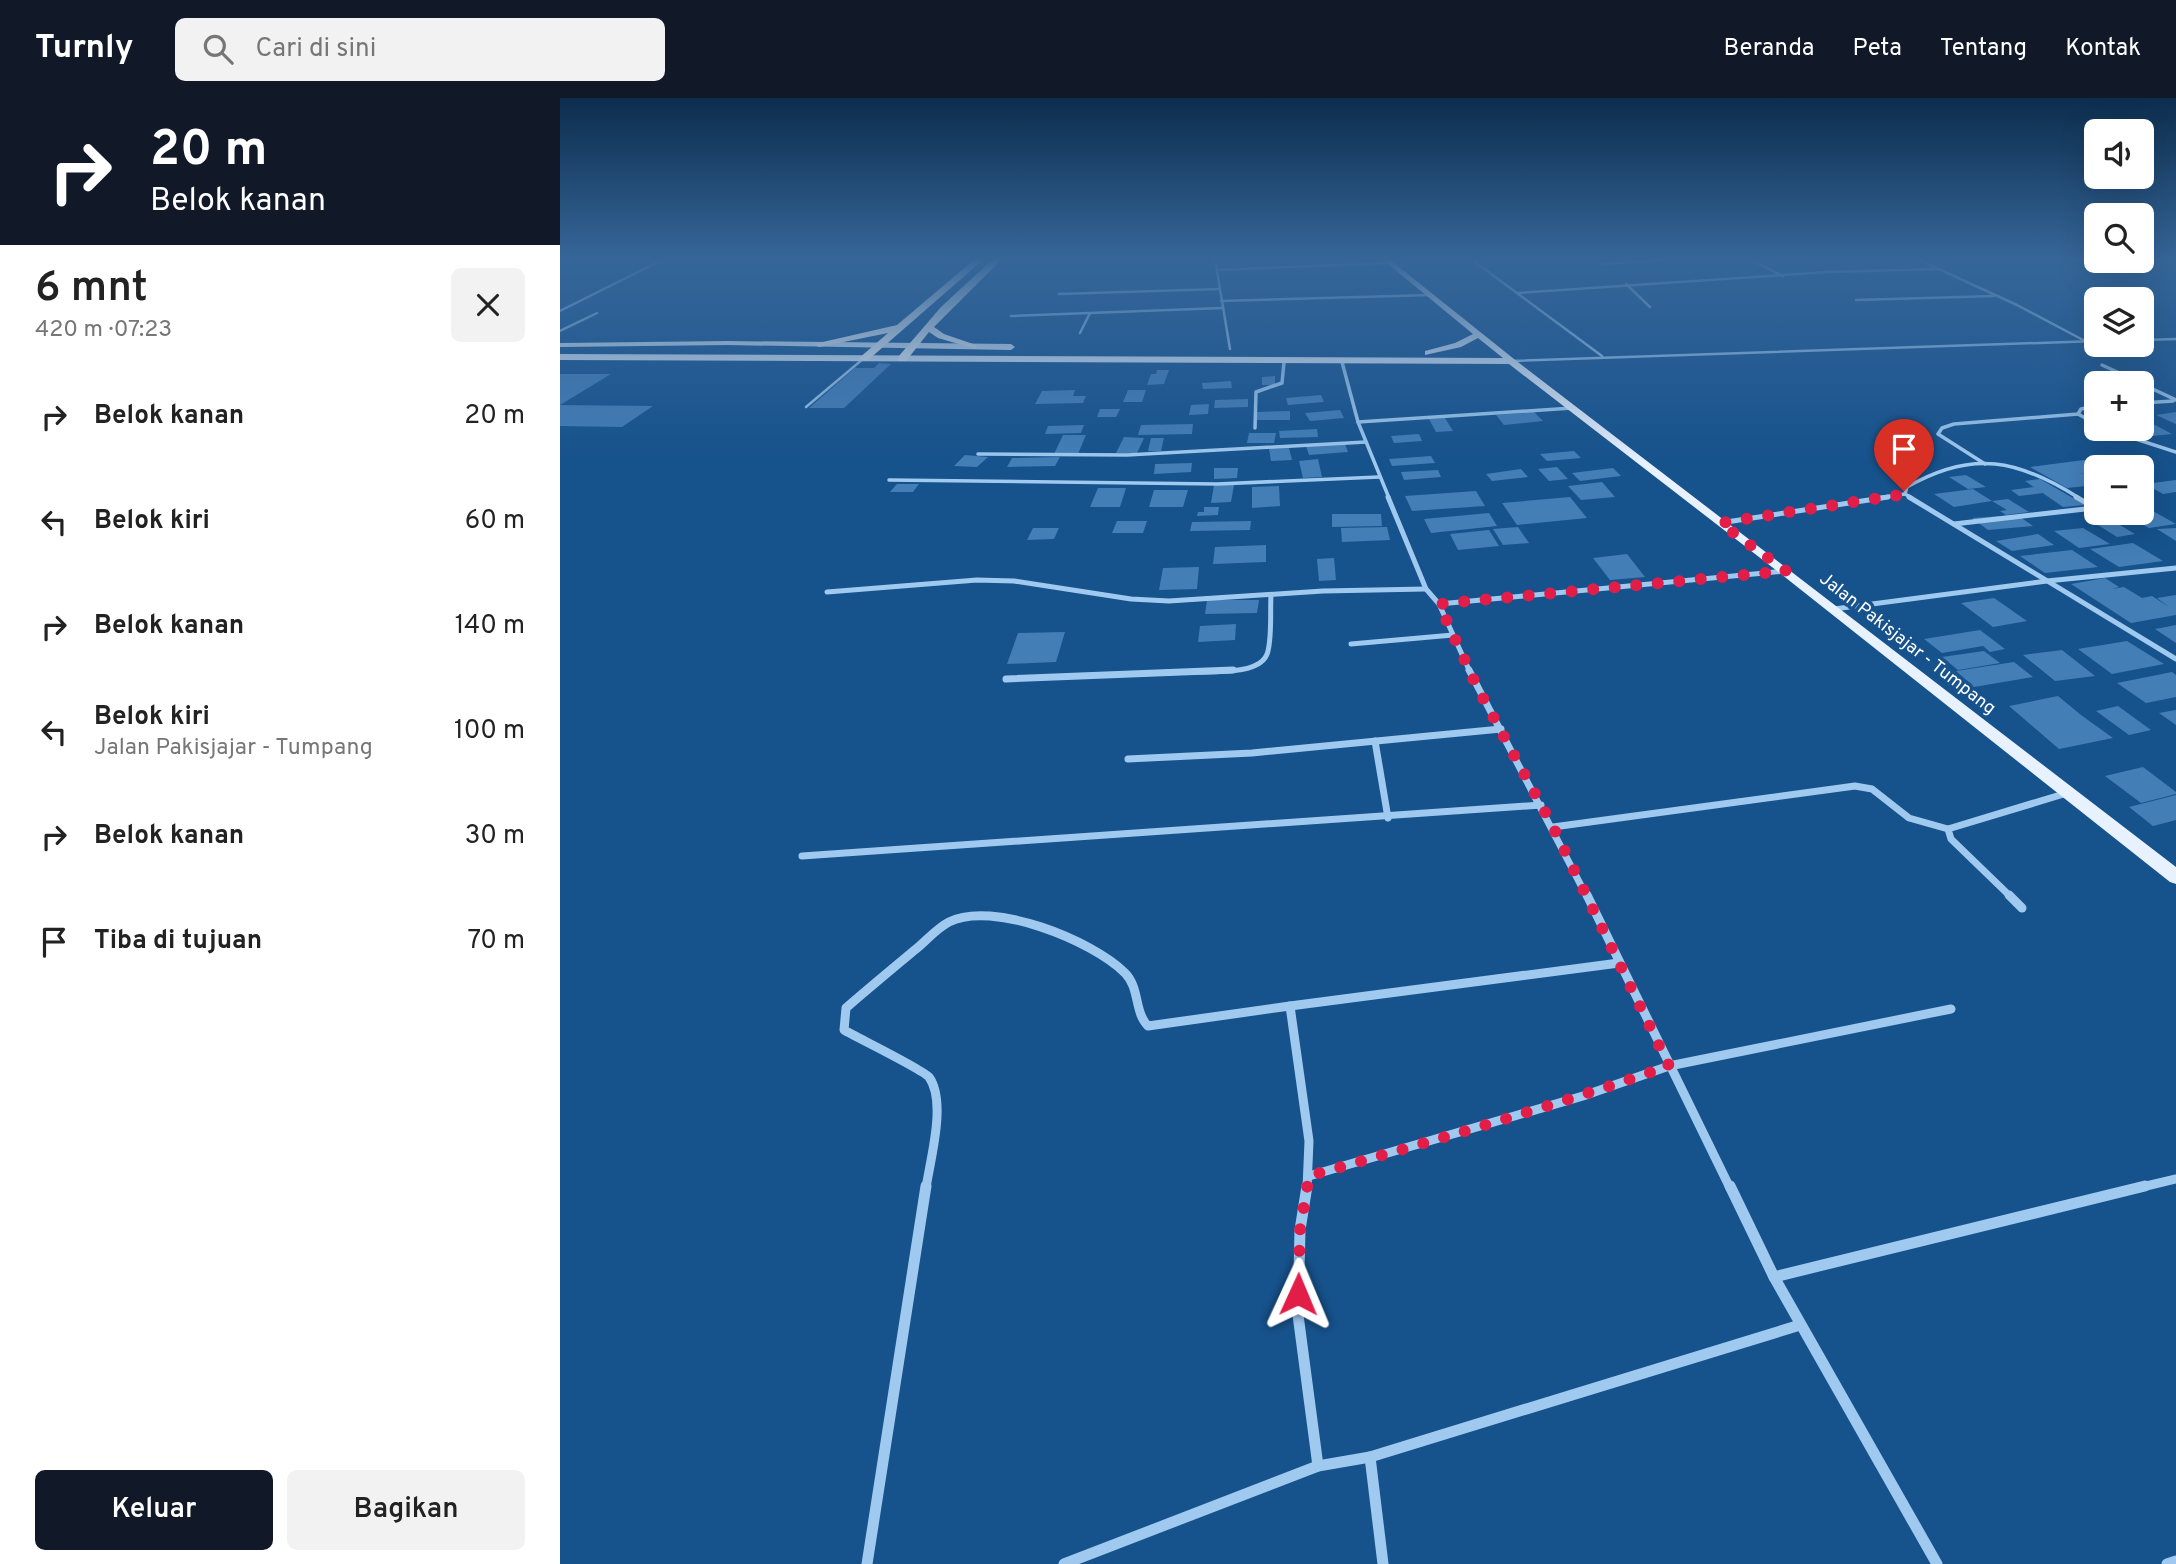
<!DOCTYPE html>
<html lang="id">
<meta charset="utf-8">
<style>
body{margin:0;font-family:Overpass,sans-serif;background:#f2f2f2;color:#222;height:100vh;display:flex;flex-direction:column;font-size:26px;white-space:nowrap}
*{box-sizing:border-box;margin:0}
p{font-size:23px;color:#767676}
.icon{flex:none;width:38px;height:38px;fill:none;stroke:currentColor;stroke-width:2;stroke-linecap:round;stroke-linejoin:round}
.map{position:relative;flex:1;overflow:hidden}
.details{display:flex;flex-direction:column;background:#fff;width:560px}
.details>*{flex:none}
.guide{background:#111827;color:#fff;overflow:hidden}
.fabs{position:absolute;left:1524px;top:21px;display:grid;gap:14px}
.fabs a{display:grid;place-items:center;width:70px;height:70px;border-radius:10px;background:#fff;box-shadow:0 7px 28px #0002;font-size:35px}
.pin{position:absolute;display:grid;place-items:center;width:60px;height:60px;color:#fff;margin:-72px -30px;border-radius:50% 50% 50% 0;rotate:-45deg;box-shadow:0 0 7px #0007}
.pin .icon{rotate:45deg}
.me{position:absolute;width:77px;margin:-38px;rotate:1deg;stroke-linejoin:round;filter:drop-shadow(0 0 5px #0008)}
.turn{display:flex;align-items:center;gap:24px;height:147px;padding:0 35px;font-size:32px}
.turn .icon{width:91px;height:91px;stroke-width:2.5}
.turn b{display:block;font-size:49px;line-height:60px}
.round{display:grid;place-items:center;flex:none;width:74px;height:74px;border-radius:10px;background:#f2f2f2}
.overview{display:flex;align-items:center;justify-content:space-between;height:119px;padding:0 35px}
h1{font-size:42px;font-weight:600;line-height:52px}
.button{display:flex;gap:14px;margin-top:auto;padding:14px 35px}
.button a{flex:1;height:80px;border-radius:10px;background:#111827;color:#fff;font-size:28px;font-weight:600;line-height:80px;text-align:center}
.button a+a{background:#f2f2f2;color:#222}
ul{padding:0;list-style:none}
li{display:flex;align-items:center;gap:21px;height:105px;padding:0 35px}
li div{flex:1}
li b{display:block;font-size:26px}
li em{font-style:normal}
header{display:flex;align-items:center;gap:42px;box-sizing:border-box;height:98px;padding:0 35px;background:#111827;color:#fff}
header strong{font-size:33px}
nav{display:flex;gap:38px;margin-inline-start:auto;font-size:24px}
.search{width:490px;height:63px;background:#f2f2f2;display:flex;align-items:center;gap:18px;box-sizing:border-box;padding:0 24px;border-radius:10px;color:#767676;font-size:26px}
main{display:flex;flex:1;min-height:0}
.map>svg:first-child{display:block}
</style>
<header>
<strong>Turnly</strong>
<div class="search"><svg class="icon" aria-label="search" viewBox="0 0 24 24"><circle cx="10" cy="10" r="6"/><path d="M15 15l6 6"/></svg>Cari di sini</div>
<nav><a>Beranda</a><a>Peta</a><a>Tentang</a><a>Kontak</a></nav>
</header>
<main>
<section class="details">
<div class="guide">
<div class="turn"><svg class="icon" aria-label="right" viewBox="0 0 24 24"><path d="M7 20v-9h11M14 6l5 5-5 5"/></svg><div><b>20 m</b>Belok kanan</div></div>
</div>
<div class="overview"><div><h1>6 mnt</h1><p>420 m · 07:23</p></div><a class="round"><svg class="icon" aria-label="close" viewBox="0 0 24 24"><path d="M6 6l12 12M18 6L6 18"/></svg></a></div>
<ul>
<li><svg class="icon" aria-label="right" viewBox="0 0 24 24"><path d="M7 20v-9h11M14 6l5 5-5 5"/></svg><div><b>Belok kanan</b></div><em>20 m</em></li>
<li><svg class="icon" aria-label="left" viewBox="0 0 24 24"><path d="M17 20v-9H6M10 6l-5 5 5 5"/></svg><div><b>Belok kiri</b></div><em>60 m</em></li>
<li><svg class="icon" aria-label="right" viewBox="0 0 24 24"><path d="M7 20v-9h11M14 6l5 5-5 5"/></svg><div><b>Belok kanan</b></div><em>140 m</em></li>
<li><svg class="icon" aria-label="left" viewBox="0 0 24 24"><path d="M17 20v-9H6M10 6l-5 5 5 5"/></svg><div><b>Belok kiri</b><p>Jalan Pakisjajar - Tumpang</p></div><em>100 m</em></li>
<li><svg class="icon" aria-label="right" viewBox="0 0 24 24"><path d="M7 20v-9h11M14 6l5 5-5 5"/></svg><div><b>Belok kanan</b></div><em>30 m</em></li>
<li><svg class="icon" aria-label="arrive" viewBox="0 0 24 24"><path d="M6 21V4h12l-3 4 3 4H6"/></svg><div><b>Tiba di tujuan</b></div><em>70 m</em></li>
</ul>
<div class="button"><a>Keluar</a><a>Bagikan</a></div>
</section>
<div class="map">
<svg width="1616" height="1466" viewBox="0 0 1616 1466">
<rect width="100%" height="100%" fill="#16528c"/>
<g fill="#437eb7">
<path d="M319,265l12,1 -47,44h-35l46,-40h19z"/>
<path d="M597,272h12l-5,14 -17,1 4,-11h5z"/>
<path d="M0,276h51l-51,31z"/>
<path d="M715,278v9h-13v-8z"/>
<path d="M671,283l1,7 -29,1 -1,-6z"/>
<path d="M515,292l-2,6h13l-3,7 -48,1 7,-13z"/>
<path d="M568,292h18l-4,12h-19z"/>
<path d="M761,297l3,7 -36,3 -2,-7z"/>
<path d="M688,301v8l-34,1 1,-8z"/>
<path d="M649,306l-1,10 -19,1 2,-10z"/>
<path d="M0,307l93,1 -31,21 -62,-1z"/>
<path d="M540,311h20l-4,8h-19z"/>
<path d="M780,312l4,8 -34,3 -5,-8z"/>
<path d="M730,313v9h-33v-8z"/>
<path d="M974,314l9,9 -39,4 -8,-10z"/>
<path d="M1616,314v12l-20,-9z"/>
<path d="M885,320l8,13 -17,1 -7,-13z"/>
<path d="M633,326l-1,10 -54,1 3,-10z"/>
<path d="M524,327l-3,8 -36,1 3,-8z"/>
<path d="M1595,327l17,9 -30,3 -16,-8z"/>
<path d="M757,331l1,8 -38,1 -1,-7z"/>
<path d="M689,335h27l-2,10h-27z"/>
<path d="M859,336l3,7 -28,2 -3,-7z"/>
<path d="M503,337h23l-8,19h-24z"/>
<path d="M564,339l20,1 -7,15h-21z"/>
<path d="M591,340h13l-3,13h-13z"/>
<path d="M785,346l3,8 -39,3 -3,-9z"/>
<path d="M729,350l3,12 -21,1 -2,-12z"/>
<path d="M1014,353l7,7 -34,3 -7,-7z"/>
<path d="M405,357l23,2 -11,10 -23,-1z"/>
<path d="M871,358l4,7 -43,3 -3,-7z"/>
<path d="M500,359l-5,9 -48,1 5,-9z"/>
<path d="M758,361l4,18 -19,1 -4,-17z"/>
<path d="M1524,362l12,7v4l-17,3 9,-1 8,5v7l-29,3 -37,-21z"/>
<path d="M632,365l-1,9 -37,2 1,-10z"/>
<path d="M997,369l11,12 -19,2 -11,-12z"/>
<path d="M654,370h24l-1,10 -23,1z"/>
<path d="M1053,370l8,8 -41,5 -8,-8z"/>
<path d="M961,371l7,8 -36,4 -6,-7z"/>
<path d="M878,372l3,7 -37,3 -3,-8z"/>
<path d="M1406,377l20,12 -18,2 -19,-12z"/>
<path d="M1480,381l45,26 -22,2 -38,-26z"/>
<path d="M1616,382v12l-13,2 -18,-10z"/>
<path d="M1042,384l13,15 -34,3 -13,-14z"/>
<path d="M337,386h22l-6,8h-23z"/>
<path d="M654,387h20l-3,17 -20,1z"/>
<path d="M719,388l1,20 -28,2v-21z"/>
<path d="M1474,389l9,6 -24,3 -8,-6z"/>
<path d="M538,390h28l-6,19h-30z"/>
<path d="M1413,391l19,12 -38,6 -20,-13z"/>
<path d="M594,392h34l-5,17h-34z"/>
<path d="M916,393l9,15 -73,5 -7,-15z"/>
<path d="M1010,399l17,21 -70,7 -15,-22z"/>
<path d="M1448,401l21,13 -23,3 -6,-4 7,-1 -15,-9z"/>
<path d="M1582,408h2l32,18 -27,4 -26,-15h19z"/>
<path d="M644,409h15l-1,8 -21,1 1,-4h6z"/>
<path d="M929,415l8,13 -66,7 -7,-14z"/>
<path d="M772,416h49l1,12 -50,1z"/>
<path d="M1457,417l16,11 -45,4 -16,-12z"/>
<path d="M1548,420l27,16 -18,3 -27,-17z"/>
<path d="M557,423h30l-4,12h-31z"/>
<path d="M691,423l-1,9 -60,1 2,-9z"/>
<path d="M827,429l3,13 -48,2 -1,-14z"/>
<path d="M958,429l11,16 -26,2 -10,-16z"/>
<path d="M473,430h26l-5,11 -27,1z"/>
<path d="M1523,430l27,16 -31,4 -25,-17z"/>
<path d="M1616,430v13l-19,-12z"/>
<path d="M929,432l10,16 -41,4 -8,-16z"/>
<path d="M1478,436l16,11 -42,6 -16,-10z"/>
<path d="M1573,445l30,18 -44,6 -29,-18z"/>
<path d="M706,447v17l-53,2 2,-17z"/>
<path d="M1512,452l26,17 -53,6 -25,-17z"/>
<path d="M1067,456l18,23 -35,3 -17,-22z"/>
<path d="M774,460l2,22 -17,1 -2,-22z"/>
<path d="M639,469l-2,22 -38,1 4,-22z"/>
<path d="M1545,480l14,9 -7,2 12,-2 18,11 10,-2 17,11 -12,-9 19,-3v20l-45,8 -60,-39z"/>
<path d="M1434,500l33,23 -34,6 -32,-24z"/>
<path d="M647,502h52l-2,13 -52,1z"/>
<path d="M676,526l-1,16 -37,2 2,-16z"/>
<path d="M1616,527v18l-21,-14z"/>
<path d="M1420,532l25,19 -15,3 -7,-6 -41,7 -18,-14z"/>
<path d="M505,534l-9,30 -49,2 11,-31z"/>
<path d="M1567,543l37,23 -52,10 -34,-25z"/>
<path d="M1502,552l33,26 -40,5 -32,-26z"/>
<path d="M1424,553l16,12 -42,7 -16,-13z"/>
<path d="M1454,564l19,15 -59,10 -18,-16z"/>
<path d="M1612,574l4,3v22l-30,6 -29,-20z"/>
<path d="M1498,598l23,19 32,23 -54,11 -50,-43z"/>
<path d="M1558,608l33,24 -22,5 -33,-24z"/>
<path d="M1616,612v15l-17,-12z"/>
<path d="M1583,669l33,25v2l-35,9 -36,-27z"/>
<path d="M1616,697v25l-23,6 -24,-19z"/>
</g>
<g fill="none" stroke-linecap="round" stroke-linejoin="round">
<g stroke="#a0c9ef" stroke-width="2.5">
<path d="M582,161h57"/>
<path d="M657,172l172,-7"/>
<path d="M499,196l160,-5"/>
<path d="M0,213l104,-52"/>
<path d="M451,218l211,-8"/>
<path d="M0,233l37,-18"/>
<path d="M520,235l10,-20"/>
<path d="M246,309l57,-48"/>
</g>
<g stroke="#a0c9ef" stroke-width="2.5">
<path d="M655,161l15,90"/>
<path d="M911,161l131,97"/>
<path d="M1189,161l34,17"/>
<path d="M1357,161l100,46 68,36"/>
<path d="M1041,166l82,-5"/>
<path d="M1066,186l24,23"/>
<path d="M958,195l309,-21 112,-3"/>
<path d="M1296,202l138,-4"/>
<path d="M661,203l210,-6"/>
<path d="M1582,242l34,-1"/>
<path d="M782,263l1,3"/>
<path d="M951,263l585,-20"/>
<path d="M724,266v-3"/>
</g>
<g stroke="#a0c9ef" stroke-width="3.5">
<path d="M782,264l16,60 31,76"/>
<path d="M1542,267l39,18"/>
<path d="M1582,286l34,16"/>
<path d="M1582,305l31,-2"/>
<path d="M1518,316l18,10"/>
<path d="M798,324l214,-14"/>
<path d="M695,330l1,-36 26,-9 2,-21"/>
<path d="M1545,331l71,23"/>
<path d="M418,356l149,1 239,-13"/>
<path d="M1425,366l-47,-30 4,-6 12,-4 124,-10 3,-5 15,-3"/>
<path d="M329,382l328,4 162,-7"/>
<path d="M1345,396l7,4"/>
<path d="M1317,400l28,-4 2,-7c66,-38 112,-27 172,11"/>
</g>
<g stroke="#a0c9ef" stroke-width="5">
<path d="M828,399l38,92 13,15 31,68"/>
<path d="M1349,399l267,162"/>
<path d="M1516,399l19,11"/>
<path d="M1160,425l168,-26"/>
<path d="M1394,426l140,-16"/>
<path d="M267,494l150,-12 37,1 117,18 38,2 154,-10 103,-2"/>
<path d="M879,506l346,-33"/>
<path d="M1274,511l213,-28 129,-13"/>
<path d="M791,546l102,-9"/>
<path d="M626,574c21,-1 77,5 82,-21 4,-17 2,-38 3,-56"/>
</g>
<g stroke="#a0c9ef" stroke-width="7">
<path d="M909,572l118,227"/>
<path d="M446,581l227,-9"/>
<path d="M815,643l13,77"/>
<path d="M568,661l124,-6 249,-24"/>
<path d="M993,729l302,-41 17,3 37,29 39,11"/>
<path d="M242,758l739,-51"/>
<path d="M1451,799l-60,-58 -3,-10 119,-36"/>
</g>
<g stroke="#a0c9ef" stroke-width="9">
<path d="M1027,797l143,293"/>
<path d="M1449,797l13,13"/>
<path d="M749,1078l274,-80 86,-30 282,-57"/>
<path d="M366,1090c4,-28 21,-86 3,-111 -7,-8 -71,-39 -85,-47l2,-22c23,-20 46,-39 70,-59 10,-8 21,-21 33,-27 43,-22 143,18 176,51 15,15 9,39 23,53l142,-20"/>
<path d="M747,1090l2,-47 -19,-135 329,-43"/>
<path d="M1578,1090l38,-9"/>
</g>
<g stroke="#a0c9ef" stroke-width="11">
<path d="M747,1088l-7,44 -2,85 20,151"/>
<path d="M1170,1088l44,91 163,287"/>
<path d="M1214,1179l371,-91"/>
<path d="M810,1359l13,107"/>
<path d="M307,1466l59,-378"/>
<path d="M504,1466l254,-98 52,-9 430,-132"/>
<path d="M1607,1466l9,-3"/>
</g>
<g fill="#e8f2ff" fill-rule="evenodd">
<path d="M822,161h7l125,100 662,508v17l-6,-2 -389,-308 -272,-210 -949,-4v-6l943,4 -25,-20 -17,9 -36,8v-4l30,-8 18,-9z"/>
<path d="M168,243l283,3 4,3 -4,3 -283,-5 -168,2v-4z"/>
</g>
<g fill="#fff" fill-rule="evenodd">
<path d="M415,161h9l-117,102 -9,-2 30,-26 -69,14 -5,-3 83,-19z"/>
<path d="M433,161h9l-68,68 10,7 32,11v4l-38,-11 -9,-6 -23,29h-8v-4l43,-50z"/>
</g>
</g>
<linearGradient id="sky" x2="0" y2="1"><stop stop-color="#0c2d4d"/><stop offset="0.44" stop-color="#366699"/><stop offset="1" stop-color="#366699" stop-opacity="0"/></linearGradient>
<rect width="1616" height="366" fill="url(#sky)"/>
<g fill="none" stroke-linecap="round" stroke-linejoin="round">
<path stroke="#e11d48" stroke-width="12" stroke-dasharray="0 21.6" d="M738,1196l2,-64 9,-54c121,-34 241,-69 360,-110l-116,-239 -76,-140 -38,-83 347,-33 -66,-48 185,-29 -1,-3"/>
</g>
<g text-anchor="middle" stroke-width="7" stroke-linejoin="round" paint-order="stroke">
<g font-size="18" fill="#fff" stroke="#16528c">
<text transform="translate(1348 545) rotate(38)" y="6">Jalan Pakisjajar - Tumpang</text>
</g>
</g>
</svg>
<div class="fabs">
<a><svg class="icon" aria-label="sound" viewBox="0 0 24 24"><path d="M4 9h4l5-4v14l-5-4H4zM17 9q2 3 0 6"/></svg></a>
<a><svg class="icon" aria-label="search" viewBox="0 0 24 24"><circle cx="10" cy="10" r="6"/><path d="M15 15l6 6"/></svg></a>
<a><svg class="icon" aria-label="layers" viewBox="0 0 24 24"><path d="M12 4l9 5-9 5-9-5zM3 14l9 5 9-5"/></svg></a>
<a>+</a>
<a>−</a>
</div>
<div class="pin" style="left:1344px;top:393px;background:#d93025"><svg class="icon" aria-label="arrive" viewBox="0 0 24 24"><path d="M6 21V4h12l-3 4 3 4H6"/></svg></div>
<svg class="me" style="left:738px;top:1196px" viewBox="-20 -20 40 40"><path d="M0-17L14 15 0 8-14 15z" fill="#e11d48" stroke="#fff" stroke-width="4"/></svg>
</div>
</main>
